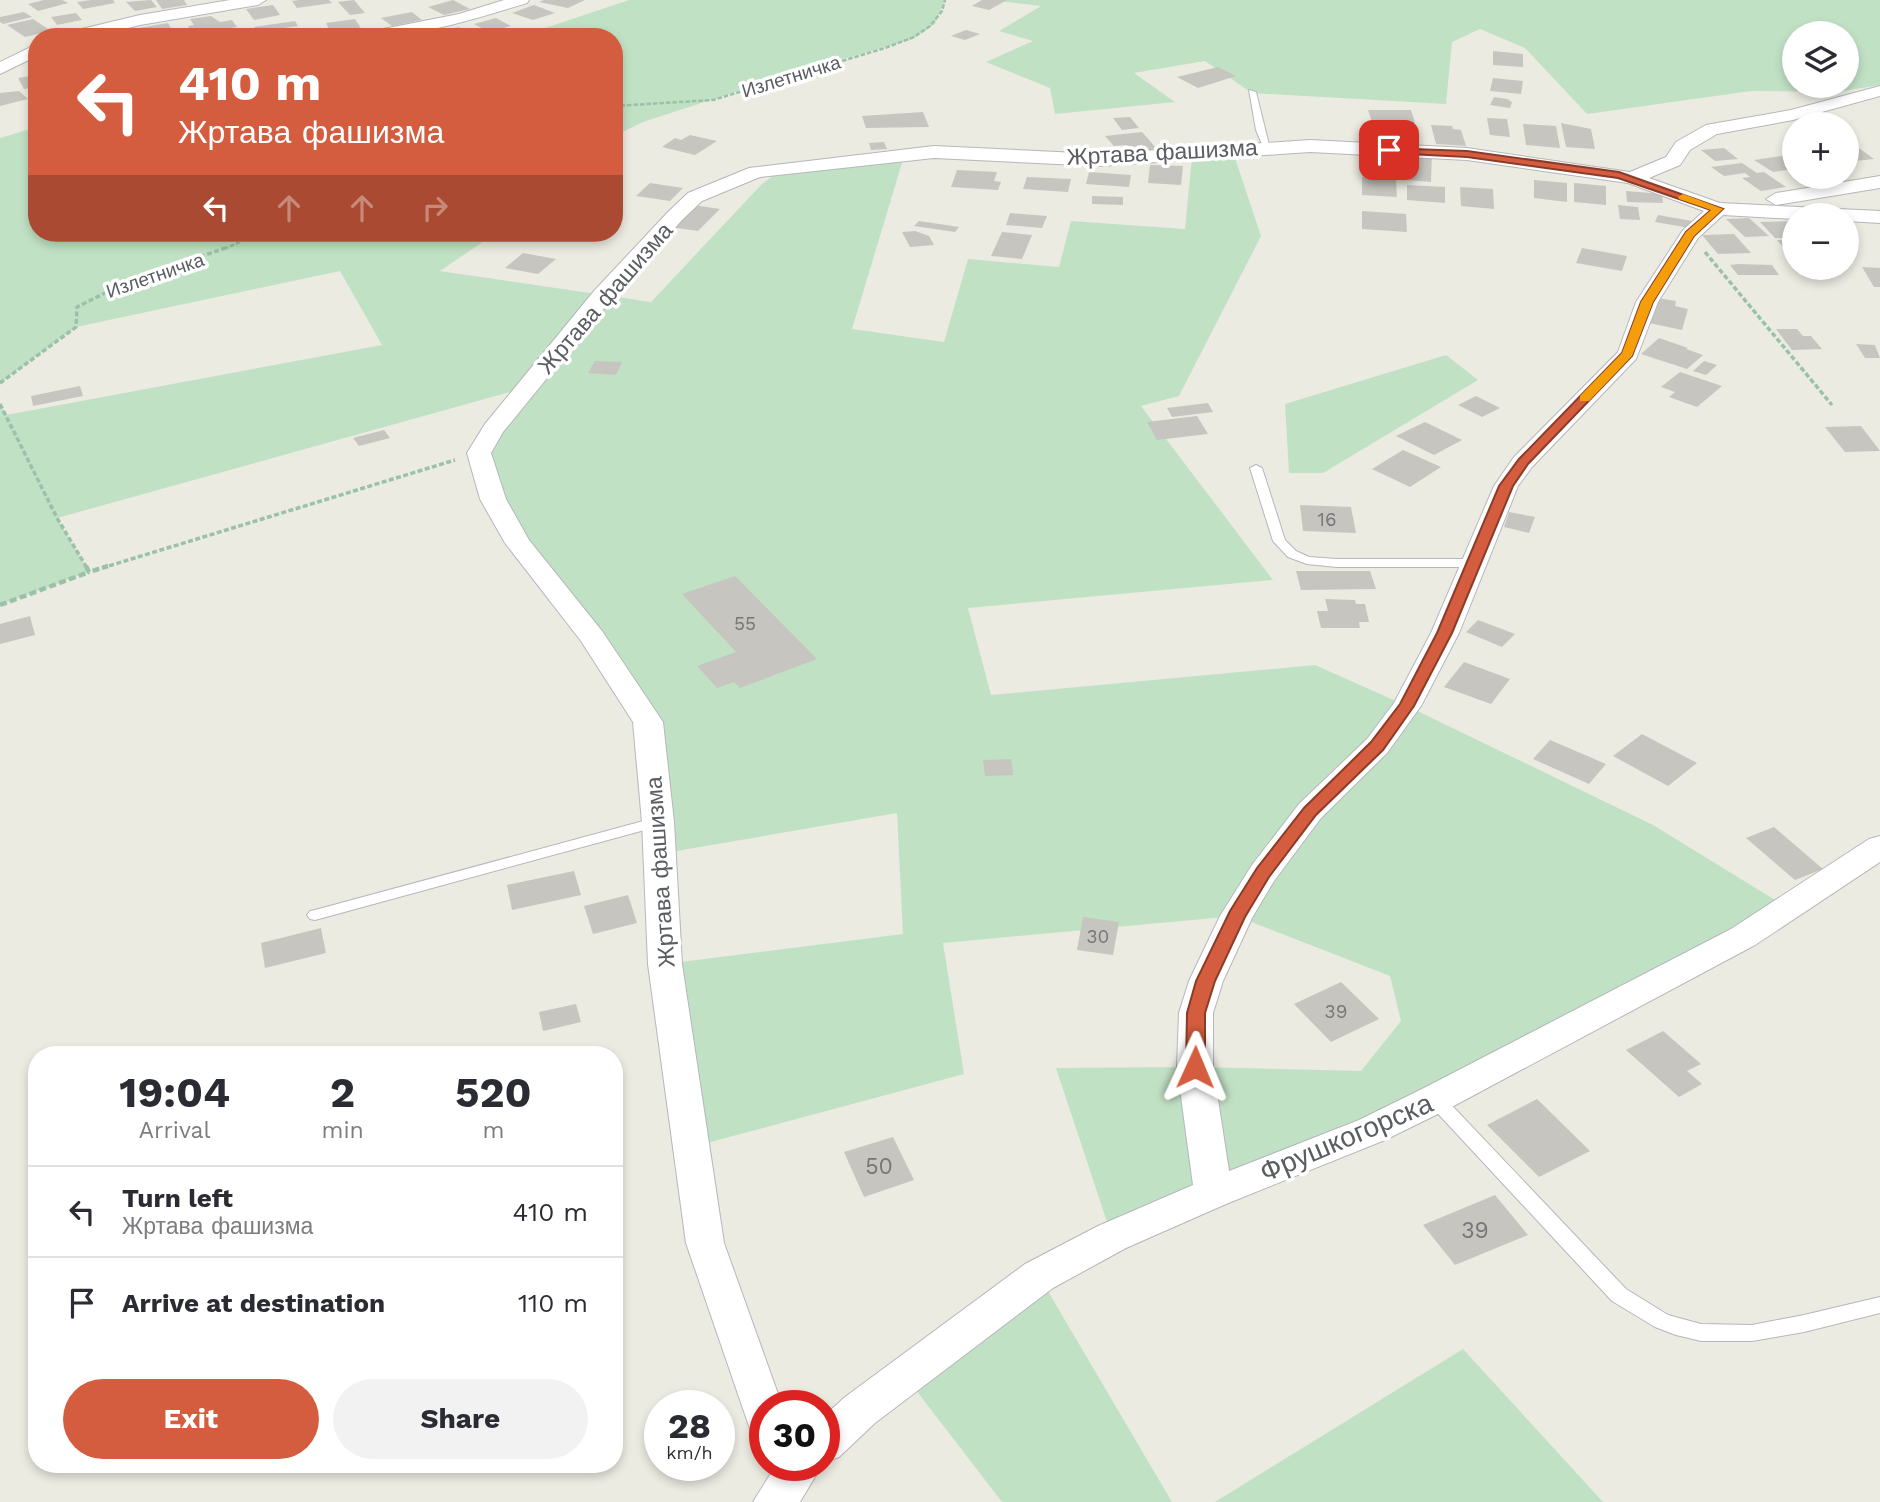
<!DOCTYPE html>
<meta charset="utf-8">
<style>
body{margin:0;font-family:"Work Sans",sans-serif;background:#f2f2f3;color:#2b2b33;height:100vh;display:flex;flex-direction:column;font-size:26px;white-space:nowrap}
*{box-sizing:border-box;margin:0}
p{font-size:23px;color:#7c7c81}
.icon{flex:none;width:38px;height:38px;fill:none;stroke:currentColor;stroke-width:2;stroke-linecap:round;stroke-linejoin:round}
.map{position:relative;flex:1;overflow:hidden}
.sheet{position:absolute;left:28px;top:1046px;width:595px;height:427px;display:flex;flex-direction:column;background:#fff;border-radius:28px;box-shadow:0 4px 10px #0003}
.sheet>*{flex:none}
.banner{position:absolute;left:28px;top:28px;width:595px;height:214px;border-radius:28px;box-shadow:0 4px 10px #0003;background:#d55d3f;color:#fff;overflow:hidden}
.fabs{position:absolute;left:1782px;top:21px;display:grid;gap:14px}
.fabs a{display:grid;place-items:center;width:77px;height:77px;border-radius:50%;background:#fff;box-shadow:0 4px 10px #0003;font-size:35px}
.speed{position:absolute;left:644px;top:1390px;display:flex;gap:14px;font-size:35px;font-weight:700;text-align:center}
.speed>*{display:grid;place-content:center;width:91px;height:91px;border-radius:50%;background:#fff;box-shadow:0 4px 10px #0003;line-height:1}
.speed small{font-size:18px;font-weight:400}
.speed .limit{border:10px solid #d22;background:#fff;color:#111}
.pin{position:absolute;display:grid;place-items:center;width:60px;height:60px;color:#fff;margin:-30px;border-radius:14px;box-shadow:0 4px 10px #0006}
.me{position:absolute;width:77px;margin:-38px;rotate:1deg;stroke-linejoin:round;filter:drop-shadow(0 0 5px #0008)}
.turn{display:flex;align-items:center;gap:24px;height:147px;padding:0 35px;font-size:32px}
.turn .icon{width:91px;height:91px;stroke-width:2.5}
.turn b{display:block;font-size:49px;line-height:60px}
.lanes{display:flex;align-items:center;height:66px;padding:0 35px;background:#0003;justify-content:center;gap:35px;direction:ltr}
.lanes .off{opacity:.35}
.eta{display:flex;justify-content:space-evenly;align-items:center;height:119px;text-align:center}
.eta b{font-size:42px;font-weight:700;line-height:49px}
.cta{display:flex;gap:14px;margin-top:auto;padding:14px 35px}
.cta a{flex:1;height:80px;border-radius:42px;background:#d55d3f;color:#fff;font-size:28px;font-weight:700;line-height:80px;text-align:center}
.cta a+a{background:#f2f2f3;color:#2b2b33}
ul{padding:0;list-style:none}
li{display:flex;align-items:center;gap:21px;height:91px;padding:0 35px;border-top:2px solid #e1e1e2}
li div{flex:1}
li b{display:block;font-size:26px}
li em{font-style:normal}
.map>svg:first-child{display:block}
</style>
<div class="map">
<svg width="1880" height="1502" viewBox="0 0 1880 1502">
<rect width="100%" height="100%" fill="#ebebe2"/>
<g fill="#c1e1c5" fill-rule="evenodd">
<path d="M629,0h316l-10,24 -22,15 -119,34 -151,49 -29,14v-99h-96z"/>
<path d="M989,0h891v85l-43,7 -86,-1 -164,23 -62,-66 -45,-19 -28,13 -6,62 -194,-11 -47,-32 -71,12 41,29 -120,12 -5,-26 -64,-26 47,-21 -34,-10 42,-25zM1794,33h52v53h-52z"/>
<path d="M37,127v106h459l-56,38 211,31 110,-117 20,-16 88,-16h36l-53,176 92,13 24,-83 91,8 12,-46 114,8 7,-72 41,-5 28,84 -82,160 -38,10 132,174 -305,28 23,87 324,-30 92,41 246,119 135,83 -242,131 -434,198 -56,-169 139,-1 166,4 40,-50 -11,-45 -154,-60 -293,27 21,131 -272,73 -27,-183 238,-30 -6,-121 -238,41 -11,-132 -130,-179 -39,-90 49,-66 -471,131 32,54 -89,33v-201l6,11 376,-70 -42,-74 -264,56 -76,56v-245z"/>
<path d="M1446,355l32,25 -155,93h-34l-4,-69z"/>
<path d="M1039,1276l133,226h-170l-97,-126z"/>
<path d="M1463,1349l140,153h-388z"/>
</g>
<g fill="#c7c5bf">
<path d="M44,0h18l6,3 -30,8 -10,-7z"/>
<path d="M91,0h22l2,3 -32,6 -6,-7z"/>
<path d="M151,0l6,7 -22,4 -9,-9z"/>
<path d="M156,0h28l3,5 -25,4z"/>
<path d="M299,0h30l3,3 -35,5 -5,-7z"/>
<path d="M354,0l11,13 -15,2 -12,-13z"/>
<path d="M453,0l17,9 -26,6 -16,-8z"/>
<path d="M544,0h41l-17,8 -29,-6z"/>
<path d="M982,0h25l-18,10 -17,-4z"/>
<path d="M273,5l7,10 -26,5 -8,-11z"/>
<path d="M534,5l21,8 -22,7 -21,-7z"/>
<path d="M24,12l8,5 -29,7 -3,-2v-5z"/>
<path d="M412,12l10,8 -30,6 -11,-8z"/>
<path d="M76,13l6,7 -25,5 -6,-8z"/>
<path d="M211,16l9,6 12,-2 5,7 -44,7 -5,-8 6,-1 -4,-6z"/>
<path d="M496,18l15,8 -22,6 -15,-8z"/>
<path d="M33,19l18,12 -26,6 -18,-12z"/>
<path d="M355,19l7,11 -30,5 -6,-12z"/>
<path d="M295,21l3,5 -42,6 -2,-5z"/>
<path d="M168,23l5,9 -30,5 -4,-9z"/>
<path d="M459,27l11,8 -28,2 -6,-5z"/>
<path d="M293,29l3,8h-30l-2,-4z"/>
<path d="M966,30l14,4 -15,6 -14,-4z"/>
<path d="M1493,51l30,3v13l-30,-2z"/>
<path d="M1218,67l18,9 -38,12 -21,-11z"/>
<path d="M37,75v12l-13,2 -6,-11z"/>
<path d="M1493,78l30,3 -2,13 -31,-3z"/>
<path d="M19,91l9,8 -28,7v-13z"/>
<path d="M1494,97l13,2 5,3 -2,6 -20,-3z"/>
<path d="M1368,110h43l4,13 -43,-1z"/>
<path d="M923,112l6,15 -63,1 -4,-12z"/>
<path d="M1130,117l9,11 -17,2 -9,-12z"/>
<path d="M1487,118l20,1 3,18 -20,-2z"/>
<path d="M1832,118l10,6h-21l-7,-4z"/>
<path d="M1561,123l30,6 4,20 -29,-2z"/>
<path d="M1523,124l33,2 4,22 -34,-3z"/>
<path d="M1431,125l21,1 1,3 8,1 5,16 -30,-2z"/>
<path d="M1142,132l16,18 -24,2 -7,-7 -13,1 -9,-10z"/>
<path d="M690,135l27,6 -22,14 -33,-8 13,-9 6,2z"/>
<path d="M884,142l3,7 -16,1 -2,-7z"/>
<path d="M1856,146l18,13 -28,3v-15z"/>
<path d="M1724,148l14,11 -23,2 -14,-11z"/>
<path d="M1409,153l23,1 -1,28 -23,-2z"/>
<path d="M1782,156l12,7v6l-21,3 -19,-12z"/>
<path d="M1742,163l15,10 7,-1 22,15 -25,4 -19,-13 8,-1 -5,-4 -21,3 -13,-9z"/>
<path d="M1150,165l33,1 -2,19 -33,-2z"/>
<path d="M957,170l40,2 -3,9 7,1 -3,8 -47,-3z"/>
<path d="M1089,172l42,3 -2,12 -43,-3z"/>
<path d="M1027,177l44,2 -3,13 -45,-3z"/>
<path d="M1362,177l34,2 1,18 -35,-2z"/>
<path d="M1534,180l33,3v19l-33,-4z"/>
<path d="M650,183l33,5 -13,13 -34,-5z"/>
<path d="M1574,183l32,3v19l-32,-3z"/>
<path d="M1407,185l38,2v16l-38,-3z"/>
<path d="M1460,187l33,2 1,20 -33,-3z"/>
<path d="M1626,191l36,3 1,9 -36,-1z"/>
<path d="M1092,196l31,1v8l-31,-1z"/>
<path d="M693,205l27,4 -22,22 -28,-4z"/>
<path d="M1618,205l20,2 2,13 -20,-1z"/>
<path d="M1362,211l44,3 1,18 -45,-3z"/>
<path d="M1010,213l37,3 -5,12 -36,-3z"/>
<path d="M1658,215l34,6 -2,7 -35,-6z"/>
<path d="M1749,218l20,18 -24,1 -19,-18z"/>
<path d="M919,221l40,6 -4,5 -41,-6z"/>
<path d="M1793,221l1,17h-19l-15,-16z"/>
<path d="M915,231l14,5 5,9 -24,2 -8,-15z"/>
<path d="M1002,232l30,3 -10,24 -31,-3z"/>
<path d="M1734,234l17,19 -33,1 -16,-19z"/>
<path d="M1777,240h17v16h-3z"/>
<path d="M1582,248l45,8 -5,15 -46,-8z"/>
<path d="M523,253l33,6 -18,15 -33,-6z"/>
<path d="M1738,264l34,1 7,10h-41l-8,-10z"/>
<path d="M1862,267l18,1v19h-6z"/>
<path d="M1657,298l19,3 -1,5 13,3 -6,21 -33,-7z"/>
<path d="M1776,329h21l6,7h8l11,13 -30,1z"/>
<path d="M1659,338l29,10 -2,1 17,6 -16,14 -46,-15z"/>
<path d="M1856,344l19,1 5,13h-15z"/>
<path d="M595,361l27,1 -6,13 -28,-2z"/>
<path d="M1704,361l13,4 -11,10 -13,-4z"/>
<path d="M1680,372l42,14 -25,21 -28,-10 6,-5 -14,-5z"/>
<path d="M80,386l3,10 -50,10 -2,-10z"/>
<path d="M1476,396l24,12 -18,9 -24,-12z"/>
<path d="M1208,403l5,9 -41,5 -5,-9z"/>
<path d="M1197,416l11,18 -51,6 -10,-18z"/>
<path d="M1425,422l37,18 -28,15 -38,-19z"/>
<path d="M1861,426l19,25 -35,1 -20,-25z"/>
<path d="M384,430l6,8 -31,8 -6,-8z"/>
<path d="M1403,450l38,17 -31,20 -38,-18z"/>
<path d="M1300,505l51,2 5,26 -53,-2z"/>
<path d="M1509,512l26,5 -6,16 -25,-6z"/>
<path d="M1296,571h74l6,18 -75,1z"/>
<path d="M735,576l82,83 -77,29 -6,-6 -17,6 -20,-22 39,-14 -54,-58z"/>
<path d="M1325,599l30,1 1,4h9l4,18h-10l1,6h-39l-4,-17h11z"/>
<path d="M30,616l5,19 -35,9v-20z"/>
<path d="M1478,620l37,14 -13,13 -36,-15z"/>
<path d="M1464,662l46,17 -19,25 -47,-17z"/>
<path d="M1642,734l55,29 -29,23 -55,-30z"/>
<path d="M1550,740l56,24 -17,20 -56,-25z"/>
<path d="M1011,759l2,16 -28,1 -2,-16z"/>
<path d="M1774,827l49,42 -28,11 -49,-42z"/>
<path d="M574,871l7,24 -69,15 -5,-25z"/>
<path d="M628,895l9,28 -44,11 -9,-28z"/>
<path d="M1083,917l36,5 -6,33 -36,-5z"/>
<path d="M321,928l5,25 -61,15 -4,-25z"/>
<path d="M1341,982l38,37 -48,23 -37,-38z"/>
<path d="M576,1004l5,18 -38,9 -4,-19z"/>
<path d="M1663,1031l38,33 -14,7 15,13 -23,13 -53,-47z"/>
<path d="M1537,1099l53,52 -51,26 -52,-52z"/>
<path d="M893,1137l21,43 -50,17 -20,-45z"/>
<path d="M1495,1195l33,40 -73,30 -32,-40z"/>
</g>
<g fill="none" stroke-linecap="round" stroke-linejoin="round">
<g stroke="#b5b7bb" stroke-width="2">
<g id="lane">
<path d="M1249,90l7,2 14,57h-6l-8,-19z"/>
<path d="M1256,465l6,3 23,72 11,11 13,6 28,2h137l6,4 -6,4h-137l-30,-3 -19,-7 -15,-16 -23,-73z"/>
<path d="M658,817l7,5 -2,3 -348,95 -5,-1 -3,-4 3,-4 5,-1z"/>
<path d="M1435,1092l6,2 185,195 42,26 33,9 51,1 52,-10 76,-18v16l-76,19 -52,9h-51l-25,-6 -21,-8 -43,-26 -183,-197 -2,-5 2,-5z"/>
</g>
</g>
<g stroke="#b5b7bb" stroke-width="2">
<g id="street">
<path d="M230,0h36l-8,5 -118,20 -48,12h-29l2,-4 75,-18z"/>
<path d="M504,0h25l-2,3c-55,17 -109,34 -166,34l2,-4 96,-19z"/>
<path d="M37,44v12l-37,18v-12z"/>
<path d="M1880,86v10l-87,24 -76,14 -27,16 -10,15 -31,13 71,25 160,8v12l-34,-2v-6h-52v4l-71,-4 -25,23 -40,64 -22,57 -104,108 -14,19 -59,147 -38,73 -34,47 -66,65 -47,63 -22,37 -29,63 -10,32v54l16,104 130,-51 63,-31 309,-160 138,-90 11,-3v26l-125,83 -307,164 -63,31 -159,64 -100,44 -73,40 -178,135 -36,34 -15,5v-46l21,-19 180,-133 73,-38 95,-41 -16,-118 2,-54 10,-32 31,-65 32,-51 47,-61 68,-65 27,-36 37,-70 63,-147 20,-29 104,-105 18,-50 47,-72 21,-19 -76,-28 -161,-23 -157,-8 -212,14 -164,-8 -174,19 -58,24 -20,19 -72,81 -107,131 -12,21 15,46 23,41 73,91 61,91 11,100 8,142 42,279 58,162h-17v30l-15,-6 -64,-186 -38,-279 -6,-142 -9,-100 -52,-81 -76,-98 -25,-44 -13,-46 18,-29 109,-133 74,-79 20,-19 61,-25 185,-22 164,8 212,-14 157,8 163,24 36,-15 10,-15 30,-17 85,-15z"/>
<path d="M1880,176v12l-104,17 -10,-6 10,-6z"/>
<path d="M776,1465h46l-22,37h-47z"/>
</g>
</g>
<g stroke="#9bc1aa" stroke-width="2.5" stroke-dasharray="4.5 2" stroke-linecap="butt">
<path d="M614,106l99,-6 172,-52 29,-11 16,-11 12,-15 3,-11"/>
<path d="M224,249l36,-16"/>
</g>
<g stroke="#9bc1aa" stroke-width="3.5" stroke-dasharray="5 2.5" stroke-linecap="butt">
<path d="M1705,252l127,153"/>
<path d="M0,383l76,-56 1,-20 44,-22 107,-38"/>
<path d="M0,404l57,114 30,50"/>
<path d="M102,568l353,-108"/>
</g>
<g stroke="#9bc1aa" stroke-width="4.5" stroke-dasharray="7 3.5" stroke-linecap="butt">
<path d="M86,566l3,6 19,-6"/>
<path d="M0,605l89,-33"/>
</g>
<use href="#lane" fill="#fff" fill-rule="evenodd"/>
<use href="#street" fill="#fff" fill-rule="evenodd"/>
</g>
<path fill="#d55d3f" stroke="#8a3c29" stroke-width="2" d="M1385,148l82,3 152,21 104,37 -29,27 -41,66 -21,54 -104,108 -15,22 -61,147 -38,73 -31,44 -67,65 -47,62 -24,40 -30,64 -10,32v54l-3,5 -7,3 -6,-3 -3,-5 1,-54 9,-32 34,-70 27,-43 47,-60 67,-66 29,-38 37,-71 62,-147 20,-27 103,-106 19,-51 45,-70 25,-22 -93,-32 -151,-21 -78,-4 -4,-1z"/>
<path fill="#f59e0b" d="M1683,194l40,15 -29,27 -41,66 -21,54 -43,45h-9v-5l42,-43 19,-51 45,-70 25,-22 -32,-11 -1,-2z"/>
<g text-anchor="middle" stroke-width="7" stroke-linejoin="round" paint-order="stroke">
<g font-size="19" fill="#5a5d61" stroke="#fff">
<text transform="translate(791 76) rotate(-17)" y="7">Излетничка</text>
<text transform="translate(155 275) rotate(-19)" y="7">Излетничка</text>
</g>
<g font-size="19" fill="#757778">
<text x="1327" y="526">16</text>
<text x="745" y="630">55</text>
<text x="1098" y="943">30</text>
<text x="1336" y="1018">39</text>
</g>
<g font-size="23" fill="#5a5d61" stroke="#fff">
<text transform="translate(1162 152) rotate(-3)" y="8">Жртава фашизма</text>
<text transform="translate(605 298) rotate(-49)" y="8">Жртава фашизма</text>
<text transform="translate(660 872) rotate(-94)" y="8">Жртава фашизма</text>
</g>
<g font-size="23" fill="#757778">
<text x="879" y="1174">50</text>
<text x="1475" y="1238">39</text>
</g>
<g font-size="28" fill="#5a5d61" stroke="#fff">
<text transform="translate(1346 1137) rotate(-23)" y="10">Фрушкогорска</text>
</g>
</g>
</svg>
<div class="fabs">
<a><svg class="icon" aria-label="layers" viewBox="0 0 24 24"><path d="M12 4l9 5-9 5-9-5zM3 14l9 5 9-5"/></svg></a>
<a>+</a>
<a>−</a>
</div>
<div class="speed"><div>28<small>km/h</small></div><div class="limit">30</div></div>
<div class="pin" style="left:1389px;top:150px;background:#d93025"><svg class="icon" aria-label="arrive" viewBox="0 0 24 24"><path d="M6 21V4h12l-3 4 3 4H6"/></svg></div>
<svg class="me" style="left:1195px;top:1067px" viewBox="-20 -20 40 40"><path d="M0-17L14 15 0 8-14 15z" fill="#d55d3f" stroke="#fff" stroke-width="4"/></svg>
<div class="banner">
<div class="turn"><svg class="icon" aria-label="left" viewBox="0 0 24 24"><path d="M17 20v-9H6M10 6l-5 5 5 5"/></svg><div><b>410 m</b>Жртава фашизма</div></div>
<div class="lanes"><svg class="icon" aria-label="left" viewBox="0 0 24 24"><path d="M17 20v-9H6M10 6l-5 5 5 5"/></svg><svg class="icon off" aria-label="ahead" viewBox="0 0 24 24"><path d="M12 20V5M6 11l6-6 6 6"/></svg><svg class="icon off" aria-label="ahead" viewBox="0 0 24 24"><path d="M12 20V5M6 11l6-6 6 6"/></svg><svg class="icon off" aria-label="right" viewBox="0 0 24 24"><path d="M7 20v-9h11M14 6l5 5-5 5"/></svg></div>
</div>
<section class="sheet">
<div class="eta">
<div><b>19:04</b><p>Arrival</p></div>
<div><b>2</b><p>min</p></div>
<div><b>520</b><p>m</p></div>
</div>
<ul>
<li><svg class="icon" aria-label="left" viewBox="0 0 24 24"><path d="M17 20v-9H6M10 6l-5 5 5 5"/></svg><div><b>Turn left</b><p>Жртава фашизма</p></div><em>410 m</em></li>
<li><svg class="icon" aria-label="arrive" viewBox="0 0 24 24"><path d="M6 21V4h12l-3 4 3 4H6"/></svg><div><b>Arrive at destination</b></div><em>110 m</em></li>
</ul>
<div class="cta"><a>Exit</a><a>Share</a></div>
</section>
</div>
